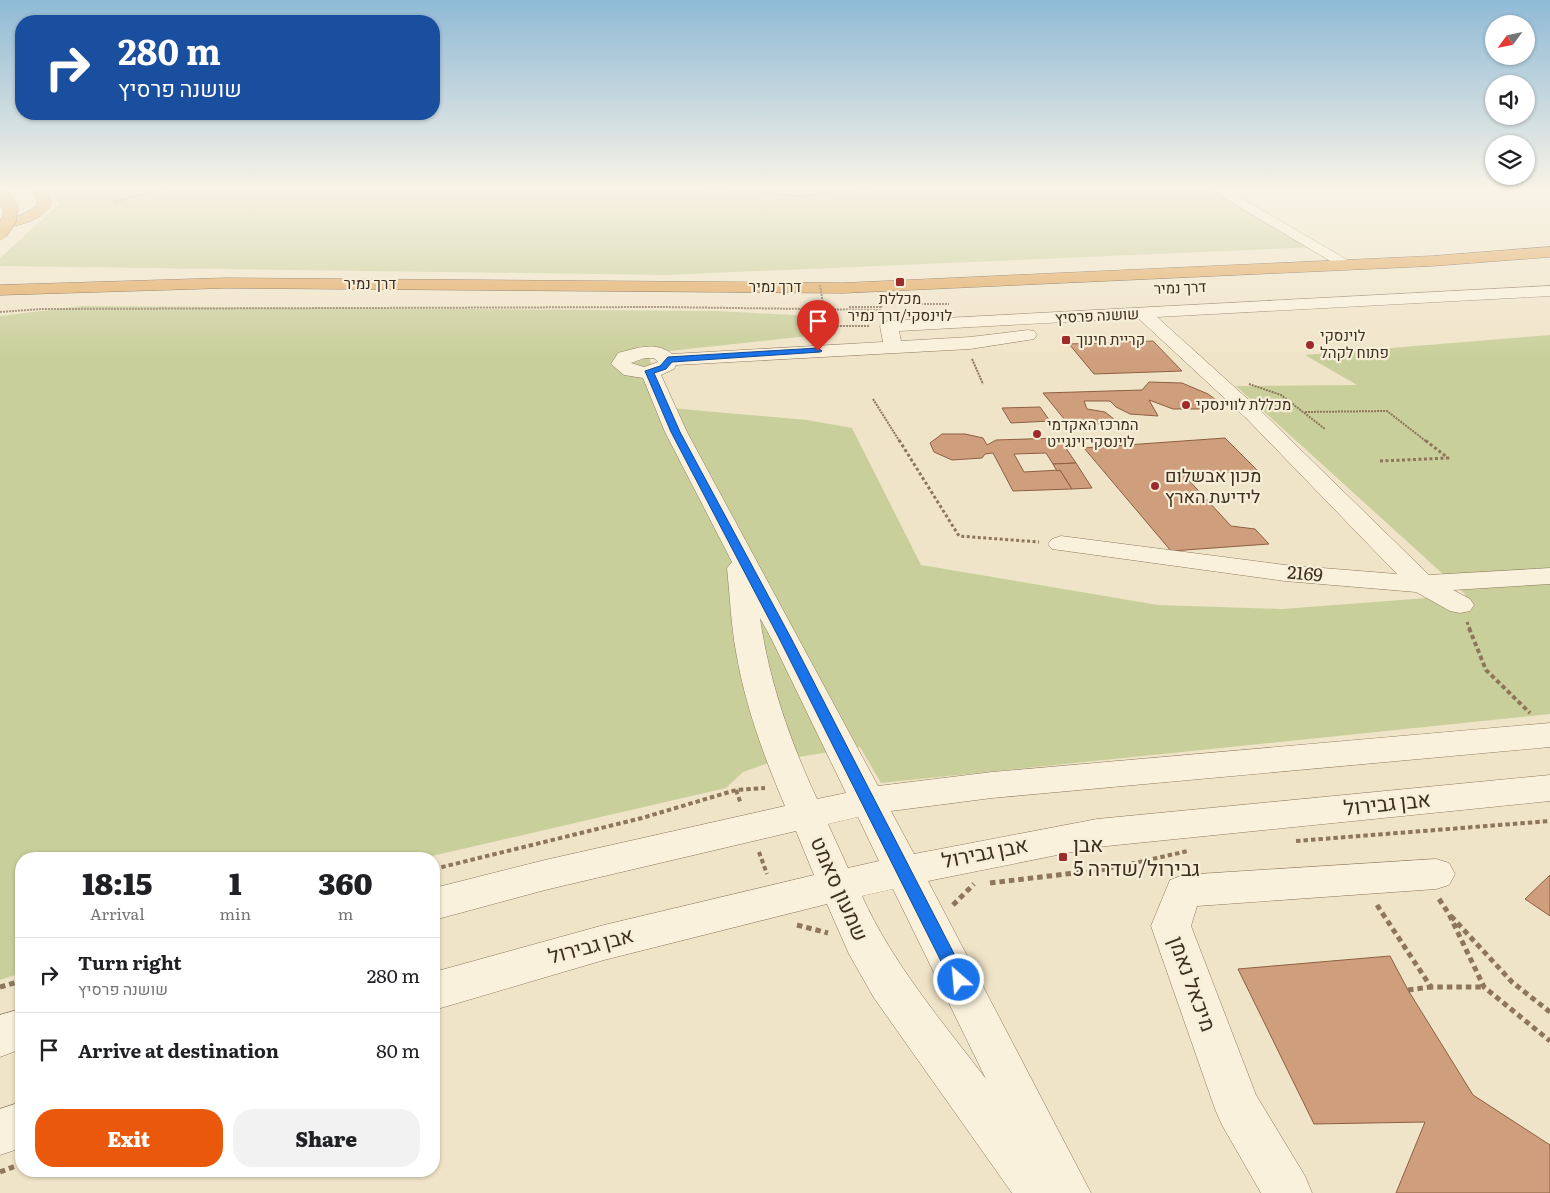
<!DOCTYPE html>
<meta charset="utf-8">
<style>
body{margin:0;font-family:Literata,Heebo,serif;background:#f2f2f2;color:#202124;height:100vh;display:flex;flex-direction:column;font-size:19px;white-space:nowrap}
*{box-sizing:border-box;margin:0}
p{font-size:16px;color:#757577}
.icon{flex:none;width:28px;height:28px;fill:none;stroke:currentColor;stroke-width:2;stroke-linecap:round;stroke-linejoin:round}
.map{position:relative;flex:1;overflow:hidden}
.details{position:absolute;left:15px;top:852px;width:425px;height:325px;display:flex;flex-direction:column;background:#fff;border-radius:20px;box-shadow:0 1px 4px #0004}
.details>*{flex:none}
.top-card{position:absolute;left:15px;top:15px;width:425px;height:105px;border-radius:20px;box-shadow:0 1px 4px #0004;background:#1a4fa0;color:#fff;overflow:hidden}
.needle{width:32px;rotate:237deg}
.buttons{position:absolute;left:1485px;top:15px;display:grid;gap:10px}
.buttons a{display:grid;place-items:center;width:50px;height:50px;border-radius:50%;background:#fff;box-shadow:0 1px 4px #0004;font-size:25px}
.pin{position:absolute;display:grid;place-items:center;width:42px;height:42px;color:#fff;margin:-51px -21px;border-radius:50% 50% 50% 0;rotate:-45deg;box-shadow:0 0 5px #0007}
.pin .icon{rotate:45deg}
.me{position:absolute;width:55px;margin:-28px;rotate:333deg;stroke-linejoin:round;filter:drop-shadow(0 0 4px #0008)}
.turn{display:flex;align-items:center;gap:18px;height:105px;padding:0 20px;font-size:22px}
.turn .icon{width:65px;height:65px;stroke-width:2.5}
.turn b{display:block;font-size:35px;line-height:42px}
.eta{display:flex;justify-content:space-evenly;align-items:center;height:85px;text-align:center}
.eta b{font-size:30px;font-weight:800;line-height:35px}
.cta{display:flex;gap:10px;margin-top:auto;padding:10px 20px}
.cta a{flex:1;height:58px;border-radius:20px;background:#ea580c;color:#fff;font-size:20px;font-weight:800;line-height:58px;text-align:center}
.cta a+a{background:#f2f2f2;color:#202124}
ul{padding:0;list-style:none}
li{display:flex;align-items:center;gap:15px;height:75px;padding:0 20px;border-top:1px solid #e0e0e0}
li div{flex:1}
li b{display:block;font-size:19px}
li em{font-style:normal}
.map>svg:first-child{display:block}
</style>
<div class="map">
<svg width="1550" height="1193" viewBox="0 0 1550 1193">
<rect width="100%" height="100%" fill="#f0e4c8"/>
<g fill="#c9cf9b">
<path d="M42,188h1168l108,59 -652,28 -666,-9v-8l59,-54z"/>
<path d="M82,306l637,5 109,6 8,16 -176,19 -11,3 10,52 148,13 45,8 69,137 237,40 124,4 184,-14 -230,-209 121,-1 -52,-30 245,-20v379l-669,69 -21,-36 -86,14 -31,11 -17,16 -307,71h-398v114l-21,7v-664z"/>
</g>
<g fill="#cf9f7d" stroke="#8d5f41">
<path d="M1153,341l29,30 -88,3 -25,-30z"/>
<path d="M1149,382l33,1 26,11 11,8 -20,7h-26l-24,-9 9,16 -28,-2 -14,-7 -6,-6h-26l3,8 18,3 14,11 -50,2 -26,-32 99,-3z"/>
<path d="M1040,407l10,14 -39,2 -9,-15z"/>
<path d="M942,434h23l18,4 4,7 9,-5 63,-2 17,25 -23,1 -7,-11 -32,1 10,18 36,-2 12,19 -59,2 -20,-38 -8,1 -3,4 -30,2 -18,-8 -4,-9z"/>
<path d="M1225,438l33,33 -74,4 47,51 24,3 14,15 -98,7 -87,-103z"/>
<path d="M1076,463l16,25 -20,1 -12,-19 -3,1 -4,-7z"/>
<path d="M1550,875v41l-25,-17z"/>
<path d="M1390,956l18,34 65,105 77,50v48h-154l29,-71 -111,2 -76,-155z"/>
</g>
<g fill="none" stroke-linecap="round" stroke-linejoin="round">
<g stroke="#8d765c" stroke-width="1">
<g id="minor">
<path d="M1208,188h16l132,77 -8,5 -6,-2z"/>
<path d="M1550,286v10l-393,21 104,94 168,164 121,-7v16l-97,6 17,9 4,6 -4,6 -10,2 -10,-2 -34,-19 -131,-11 -233,-32 -4,-5 4,-5 9,-3 224,29 112,9 -150,-155 -109,-101 -239,13 2,10 69,-4 58,-7 6,1 3,4 -3,4 -6,1 -58,9 -294,16 -2,4 -13,6 26,57 191,354 114,-14 558,-49v24l-558,51 -101,13 23,43 183,-35 453,-44v26l-453,46 -169,34 163,312h-79l-138,-195 -25,-44 -22,-50 -223,56 -170,50v-38l170,-47 210,-50 -18,-44 -251,59 -111,30v-32l111,-28 240,-54c-21,-49 -40,-101 -49,-154 -5,-27 -6,-56 -9,-84l5,-6 -67,-130 -22,-54 -19,-3 -13,-11 7,-11c19,-5 38,-12 54,1l211,-12 -3,-16 3,-4 6,-1zM645,358h9l4,4 -14,5 -13,-4zM760,618l11,20 75,155 -29,6c-27,-58 -48,-118 -57,-181zM858,817l21,44 -31,7 -20,-44zM893,889l93,190c-45,-59 -93,-115 -124,-183z"/>
<path d="M1436,859l13,4 6,11 -6,11 -13,4 -239,17 -6,20 65,169 49,81 7,17h-51l-39,-68 -7,-16 -64,-183 19,-46 13,-5z"/>
<path d="M21,1009v40l-21,8v-42z"/>
<path d="M21,1102v46l-21,7v-46z"/>
</g>
</g>
<g stroke="#5b4430" stroke-width="1">
<g id="highway">
<path d="M30,188h13l9,13c-6,20 -34,24 -52,28v-8l19,-5 18,-10 1,-5z"/>
<path d="M1550,247v10l-118,9 -589,27 -617,-5 -226,7v-10l226,-7 617,5 589,-27z"/>
</g>
</g>
<g stroke="#8d765c" stroke-width="2" stroke-dasharray="2 1" stroke-linecap="butt">
<path d="M706,188l93,8 77,-8"/>
<path d="M114,202l54,-14"/>
<path d="M903,304h46"/>
<path d="M849,307h33l-5,-2"/>
<path d="M801,309l6,17h63"/>
<path d="M0,312l42,-3 619,-2 221,3"/>
<path d="M972,359l11,25"/>
<path d="M1249,384l32,11 44,34"/>
<path d="M873,399l27,43"/>
<path d="M1305,412l82,-1 40,31"/>
</g>
<g stroke="#8d765c" stroke-width="3" stroke-dasharray="3 2.5" stroke-linecap="butt">
<path d="M899,440l60,96 80,6"/>
<path d="M1380,461l68,-3 -23,-18"/>
<path d="M1467,622l3,7"/>
</g>
<g stroke="#8d765c" stroke-width="4" stroke-dasharray="4.5 3" stroke-linecap="butt">
<path d="M1469,628l17,42 44,43"/>
<path d="M736,790l5,14"/>
<path d="M1296,841l254,-20"/>
<path d="M759,852l8,22"/>
<path d="M434,869l208,-51 94,-28 29,-2"/>
<path d="M1072,874l31,-4 85,-19"/>
</g>
<g stroke="#8d765c" stroke-width="5" stroke-dasharray="5.5 4" stroke-linecap="butt">
<path d="M990,883l93,-11"/>
<path d="M1439,899l10,15 35,73 66,54"/>
<path d="M953,905l21,-21"/>
<path d="M1377,905l54,82h53"/>
<path d="M1451,916l61,66 38,30"/>
<path d="M797,925l31,8"/>
<path d="M0,987l21,-6"/>
<path d="M1408,990l23,-3"/>
<path d="M0,1172l21,-8"/>
</g>
<use href="#minor" fill="#faf1dc" fill-rule="evenodd"/>
<use href="#highway" fill="#e0a458" fill-rule="evenodd"/>
<g stroke="#5b4430" stroke-width="15" stroke-linecap="butt">
<path id="highway-bridge" d="M0,193l11,15 -2,12 -9,13"/>
</g>
<path stroke="#8d765c" stroke-width="2" stroke-dasharray="2 1" stroke-linecap="butt" d="M820,285l3,19"/>
<use href="#highway-bridge" stroke="#e0a458" stroke-width="14"/>
</g>
<linearGradient id="sky" x2="0" y2="1"><stop stop-color="#8fbad6"/><stop offset="0.53" stop-color="#f8f3e6"/><stop offset="1" stop-color="#f8f3e6" stop-opacity="0"/></linearGradient>
<rect width="1550" height="356" fill="url(#sky)"/>
<path fill="#1a73e8" stroke="#114b97" d="M818,348l4,3 -2,1 -148,10 -6,7 -12,4 26,59 111,206 174,337 2,5 -2,5 -6,3 -6,-3 -174,-347 -108,-206 -26,-61 15,-5 8,-9z"/>
<g fill="#9e2a2b" stroke="#f7eed8" stroke-width="2">
<rect x="895" y="277" width="10" height="10" rx="2.5"/>
<rect x="1061" y="335" width="10" height="10" rx="2.5"/>
<circle cx="1310" cy="345" r="5"/>
<circle cx="1186" cy="405" r="5"/>
<circle cx="1037" cy="434" r="5"/>
<circle cx="1155" cy="486" r="5"/>
<rect x="1058" y="852" width="10" height="10" rx="2.5"/>
</g>
<g text-anchor="middle" stroke-width="4.5" stroke-linejoin="round" paint-order="stroke">
<g font-size="15" fill="#3d2e20" stroke="#f7eed8">
<text x="370" y="289">דרך נמיר</text>
<text x="775" y="292">דרך נמיר</text>
<text transform="translate(1180 288) rotate(-2)" y="5">דרך נמיר</text>
<text transform="translate(1097 316) rotate(-3)" y="5">שושנה פרסיץ</text>
</g>
<g font-size="15" fill="#3d2e20" stroke="#f7eed8" text-anchor="start">
<text x="900" y="304" text-anchor="middle">מכללת<tspan x="900" dy="17">לוינסקי/דרך נמיר</tspan></text>
<text x="1320" y="341">לוינסקי<tspan x="1320" dy="17">פתוח לקהל</tspan></text>
<text x="1076" y="345">קריית חינוך</text>
<text x="1196" y="410">מכללת לווינסקי</text>
<text x="1047" y="430">המרכז האקדמי<tspan x="1047" dy="17">לוינסקי־וינגייט</tspan></text>
</g>
<g font-size="18" fill="#3d2e20" stroke="#f7eed8" text-anchor="start">
<text x="1165" y="482">מכון אבשלום<tspan x="1165" dy="21">לידיעת הארץ</tspan></text>
</g>
<g font-size="18" fill="#3d2e20" stroke="#f7eed8">
<text transform="translate(1305 574) rotate(5)" y="6">2169</text>
</g>
<g font-size="21" fill="#3d2e20" stroke="#f7eed8">
<text transform="translate(1387 804) rotate(-6)" y="7">אבן גבירול</text>
<text transform="translate(985 853) rotate(-11)" y="7">אבן גבירול</text>
<text transform="translate(839 889) rotate(66)" y="7">שמעון סאמט</text>
<text transform="translate(591 946) rotate(-15)" y="7">אבן גבירול</text>
<text transform="translate(1192 984) rotate(70)" y="7">מיכאל נאמן</text>
</g>
<g font-size="21" fill="#3d2e20" stroke="#f7eed8" text-anchor="start">
<text x="1073" y="852">אבן<tspan x="1073" dy="24">גבירול/שדרה 5</tspan></text>
</g>
</g>
</svg>
<div class="buttons">
<a><svg class="needle" viewBox="-14 -14 28 28"><path d="M0-13l5 13h-10z" fill="#e53935"/><path d="M0 13l5-13h-10z" fill="#757577"/></svg></a>
<a><svg class="icon" aria-label="sound" viewBox="0 0 24 24"><path d="M4 9h4l5-4v14l-5-4H4zM17 9q2 3 0 6"/></svg></a>
<a><svg class="icon" aria-label="layers" viewBox="0 0 24 24"><path d="M12 4l9 5-9 5-9-5zM3 14l9 5 9-5"/></svg></a>
</div>
<div class="pin" style="left:818px;top:351px;background:#d93025"><svg class="icon" aria-label="arrive" viewBox="0 0 24 24"><path d="M6 21V4h12l-3 4 3 4H6"/></svg></div>
<svg class="me" style="left:959px;top:980px" viewBox="-20 -20 40 40"><circle r="17" fill="#1a73e8" stroke="#fff" stroke-width="3"/><path d="M0-11L8 9 0 5-8 9z" fill="#fff"/></svg>
<div class="top-card">
<div class="turn"><svg class="icon" aria-label="right" viewBox="0 0 24 24"><path d="M7 20v-9h11M14 6l5 5-5 5"/></svg><div><b>280 m</b>שושנה פרסיץ</div></div>
</div>
<section class="details">
<div class="eta">
<div><b>18:15</b><p>Arrival</p></div>
<div><b>1</b><p>min</p></div>
<div><b>360</b><p>m</p></div>
</div>
<ul>
<li><svg class="icon" aria-label="right" viewBox="0 0 24 24"><path d="M7 20v-9h11M14 6l5 5-5 5"/></svg><div><b>Turn right</b><p>שושנה פרסיץ</p></div><em>280 m</em></li>
<li><svg class="icon" aria-label="arrive" viewBox="0 0 24 24"><path d="M6 21V4h12l-3 4 3 4H6"/></svg><div><b>Arrive at destination</b></div><em>80 m</em></li>
</ul>
<div class="cta"><a>Exit</a><a>Share</a></div>
</section>
</div>
